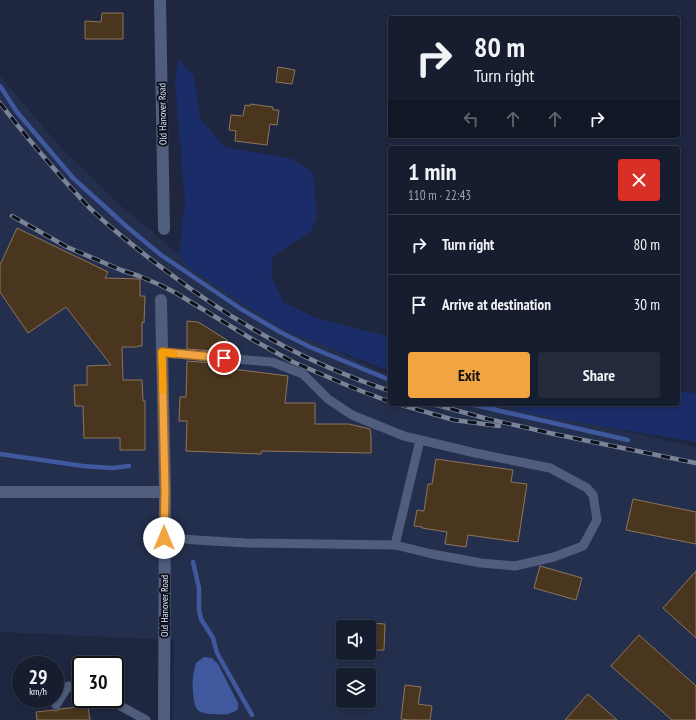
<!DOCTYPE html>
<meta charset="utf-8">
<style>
body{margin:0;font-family:"PT Sans Narrow",sans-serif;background:#232a3b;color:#f1f3f6;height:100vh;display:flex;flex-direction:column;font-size:15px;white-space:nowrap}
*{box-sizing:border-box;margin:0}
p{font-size:13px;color:#9ea2aa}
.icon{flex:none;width:22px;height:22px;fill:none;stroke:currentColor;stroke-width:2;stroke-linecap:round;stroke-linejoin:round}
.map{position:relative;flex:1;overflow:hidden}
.panel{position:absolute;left:388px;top:146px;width:292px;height:260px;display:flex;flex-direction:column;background:#161d2f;border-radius:4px;box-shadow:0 2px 6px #0003,0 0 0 1px #353b4b}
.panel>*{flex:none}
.banner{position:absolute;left:388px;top:16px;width:292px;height:122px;border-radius:4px;box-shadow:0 2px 6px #0003,0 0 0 1px #353b4b;background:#161d2f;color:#f1f3f6;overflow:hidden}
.tools{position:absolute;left:336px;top:620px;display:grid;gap:8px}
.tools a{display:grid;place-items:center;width:40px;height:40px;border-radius:4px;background:#161d2f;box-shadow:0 2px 6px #0003,0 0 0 1px #353b4b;font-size:20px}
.speed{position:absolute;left:12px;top:656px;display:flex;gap:8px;font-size:20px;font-weight:700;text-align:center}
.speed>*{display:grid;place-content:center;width:52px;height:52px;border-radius:50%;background:#161d2f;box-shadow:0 2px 6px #0003,0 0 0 1px #353b4b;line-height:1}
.speed small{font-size:10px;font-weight:400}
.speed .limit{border:2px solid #111;border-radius:6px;background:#fff;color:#111}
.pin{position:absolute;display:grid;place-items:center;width:34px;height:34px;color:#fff;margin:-17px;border:2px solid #fff;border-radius:50%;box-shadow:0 1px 4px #0007}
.me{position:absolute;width:44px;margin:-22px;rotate:0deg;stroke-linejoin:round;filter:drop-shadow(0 0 3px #0008)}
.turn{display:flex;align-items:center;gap:14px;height:84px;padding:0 20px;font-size:18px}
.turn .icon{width:52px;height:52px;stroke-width:2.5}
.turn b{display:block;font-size:28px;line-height:34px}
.lanes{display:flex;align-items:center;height:38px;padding:0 20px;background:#0003;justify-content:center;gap:20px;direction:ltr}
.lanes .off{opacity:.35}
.round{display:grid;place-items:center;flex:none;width:42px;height:42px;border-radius:4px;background:#232a3b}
.overview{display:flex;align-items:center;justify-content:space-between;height:68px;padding:0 20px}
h1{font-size:24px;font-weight:700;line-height:30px}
.action{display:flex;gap:8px;margin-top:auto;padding:8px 20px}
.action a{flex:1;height:46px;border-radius:4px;background:#f3a442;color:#111;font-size:16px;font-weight:700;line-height:46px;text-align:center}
.action a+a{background:#232a3b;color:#f1f3f6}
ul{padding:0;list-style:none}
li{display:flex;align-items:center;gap:12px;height:60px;padding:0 20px;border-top:1px solid #353b4b}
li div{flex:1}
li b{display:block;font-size:15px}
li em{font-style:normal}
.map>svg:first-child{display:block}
</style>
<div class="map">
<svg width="696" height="720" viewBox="0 0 696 720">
<rect width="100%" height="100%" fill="#1e273f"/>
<path fill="#242f4d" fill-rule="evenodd" d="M0,76l62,73 53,52 62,52 53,41 77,43 74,35 9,2v30h113l193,43v273h-523l1,-80 -174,-8zM343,627h26v26h-26zM343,675h26v26h-26z"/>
<g fill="#1b2d69">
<path d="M178,60l16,15 6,43 24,29 68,12 21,13 4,45 -6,14 -38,25 -2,19 12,27 33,16 74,19v34l-106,-41 -96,-63 -9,-13 6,-52 -10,-121z"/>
<path d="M678,392l18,1v49l-149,-25 -52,-13h183z"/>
</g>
<path fill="#3f589e" d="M204,657l8,1 6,6 20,39v6c-7,6 -15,6 -24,5 -5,0 -13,0 -17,-5 -4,-5 -5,-25 -4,-31 0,-5 2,-10 3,-15z"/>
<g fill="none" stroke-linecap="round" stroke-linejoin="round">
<g stroke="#3f589e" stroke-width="4.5">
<path d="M0,86l17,26 56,66 53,48 35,29 80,54 39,23 30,15 80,33"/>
<path d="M470,404l158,36"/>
<path d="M0,454l83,12 29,2 17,-2"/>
<path d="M193,562l6,26v22l2,9 12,19 4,15 35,62"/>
</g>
</g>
<g fill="#4a351e" stroke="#8d755c">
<path d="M102,13h21v26h-38v-18l16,1z"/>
<path d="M278,67l17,3 -3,14 -16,-2z"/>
<path d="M250,104l23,3v3h6l-2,15 -7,-1 -3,21 -32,-4 1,-10 -7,-1 2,-15 12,1 2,-11 5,1z"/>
<path d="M17,228l91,44 -3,6 35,1v17h5l-1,27 -2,-1v24h-4l-1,1h-15l1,33h19l1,21h2v49h-25v-12h-36l-1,-32h-8l-1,-21h13v-19l24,-1 -45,-58 -38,26 -28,-41v-27z"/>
<path d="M187,321l11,1 29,18 -1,12 -39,-3z"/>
<path d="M187,361l38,3v4l63,8 -3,27h30v21h34l21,5 1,7v17l-109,-2 -1,3 -75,-3 1,-30h-8l1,-24h6z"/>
<path d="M436,459l77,11 -2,12 16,2 -9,58 -50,-7 -2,12 -21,-3 2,-12 -25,-4v-1l-8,-1 3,-16 7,1 4,-27h4z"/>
<path d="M633,499l63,13v32l-70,-14z"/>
<path d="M540,566l42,12 -6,22 -42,-12z"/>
<path d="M696,571v67l-33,-30z"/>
<path d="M369,623l16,1 -1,26h-15z"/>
<path d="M639,635l57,51v34h-24l-61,-54z"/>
<path d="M405,685l16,2 -3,17 14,2 -2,14h-20l-9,-1z"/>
<path d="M588,694l29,26h-52z"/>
<path d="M88,706l2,14h-53l-1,-8 17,-2 3,1 4,-2z"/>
</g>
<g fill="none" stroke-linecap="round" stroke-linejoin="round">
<g stroke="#505d7c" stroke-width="9">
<path d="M162,353l110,9 31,12 25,25 24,16 52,21 71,17 75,15 37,20 6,7 4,25 -14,26 -29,11 -39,9 -34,-3 -49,-9 -37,-9 -149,-2 -82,-5"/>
<path d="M395,545l25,-105"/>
<path d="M108,699l38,21"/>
<path d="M56,705l12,-19 13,3"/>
</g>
<g stroke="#505d7c" stroke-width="12">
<path d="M160,0l4,229"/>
<path d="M161,300l4,192 -1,228"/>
<path d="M0,492h165"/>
</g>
<g stroke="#7b8397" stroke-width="4.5">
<g id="rail">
<path d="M0,103c23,30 47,58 72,86 7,7 13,15 21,22 6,6 13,12 20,18 17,14 34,28 52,41 68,52 143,94 225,121"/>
<path d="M12,216l55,31 54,23 18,6 19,8 18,9 79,48 38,21 58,25 39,15"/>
<path d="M398,404l56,16 45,6"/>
<path d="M433,404l55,15 66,15 142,29"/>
</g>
</g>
<use href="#rail" stroke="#0c111b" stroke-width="3" stroke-dasharray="9" stroke-linecap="butt"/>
</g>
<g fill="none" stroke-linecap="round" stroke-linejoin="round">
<g stroke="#9e6b2b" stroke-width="10">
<path id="route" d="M164,538l1,-46 -3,-140 62,6"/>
</g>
<use href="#route" stroke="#f3a442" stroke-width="7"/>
<path stroke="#f59e0b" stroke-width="7" d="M163,390l-1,-38 12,2"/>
</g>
<g text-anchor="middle" stroke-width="4" stroke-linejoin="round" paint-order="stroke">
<g font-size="10" fill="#e0e7f7" stroke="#0c111b">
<text transform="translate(162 114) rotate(-91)" y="4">Old Hanover Road</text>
<text transform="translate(164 606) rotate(-90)" y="4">Old Hanover Road</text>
</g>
</g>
</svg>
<div class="tools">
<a><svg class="icon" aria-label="sound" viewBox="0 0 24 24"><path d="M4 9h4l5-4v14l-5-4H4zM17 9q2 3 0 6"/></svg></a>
<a><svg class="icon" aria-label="layers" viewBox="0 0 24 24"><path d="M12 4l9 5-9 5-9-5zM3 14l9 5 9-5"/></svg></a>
</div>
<div class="speed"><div>29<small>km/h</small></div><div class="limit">30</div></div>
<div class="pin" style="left:224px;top:358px;background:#d93025"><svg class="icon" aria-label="arrive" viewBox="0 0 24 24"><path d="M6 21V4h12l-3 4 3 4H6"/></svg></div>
<svg class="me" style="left:164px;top:538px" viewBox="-20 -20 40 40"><circle r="19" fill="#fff"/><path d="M0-13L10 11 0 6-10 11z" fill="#f3a442"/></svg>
<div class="banner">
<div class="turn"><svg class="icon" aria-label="right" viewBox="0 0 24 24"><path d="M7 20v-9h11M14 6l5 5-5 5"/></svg><div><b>80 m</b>Turn right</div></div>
<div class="lanes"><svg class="icon off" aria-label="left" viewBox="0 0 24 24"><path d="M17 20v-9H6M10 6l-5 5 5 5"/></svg><svg class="icon off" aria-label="ahead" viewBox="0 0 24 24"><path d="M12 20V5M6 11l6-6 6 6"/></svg><svg class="icon off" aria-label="ahead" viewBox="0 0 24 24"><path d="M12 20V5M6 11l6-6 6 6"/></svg><svg class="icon" aria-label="right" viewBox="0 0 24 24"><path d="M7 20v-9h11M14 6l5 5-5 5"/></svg></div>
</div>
<section class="panel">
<div class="overview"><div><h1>1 min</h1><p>110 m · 22:43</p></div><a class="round" style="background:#d93025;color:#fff"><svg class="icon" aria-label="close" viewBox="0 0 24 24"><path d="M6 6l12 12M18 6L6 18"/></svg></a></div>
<ul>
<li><svg class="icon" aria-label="right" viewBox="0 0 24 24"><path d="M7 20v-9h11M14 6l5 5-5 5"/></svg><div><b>Turn right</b></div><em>80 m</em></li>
<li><svg class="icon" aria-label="arrive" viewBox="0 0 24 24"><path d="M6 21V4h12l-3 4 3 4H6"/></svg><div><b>Arrive at destination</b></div><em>30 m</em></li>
</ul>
<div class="action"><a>Exit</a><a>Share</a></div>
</section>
</div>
